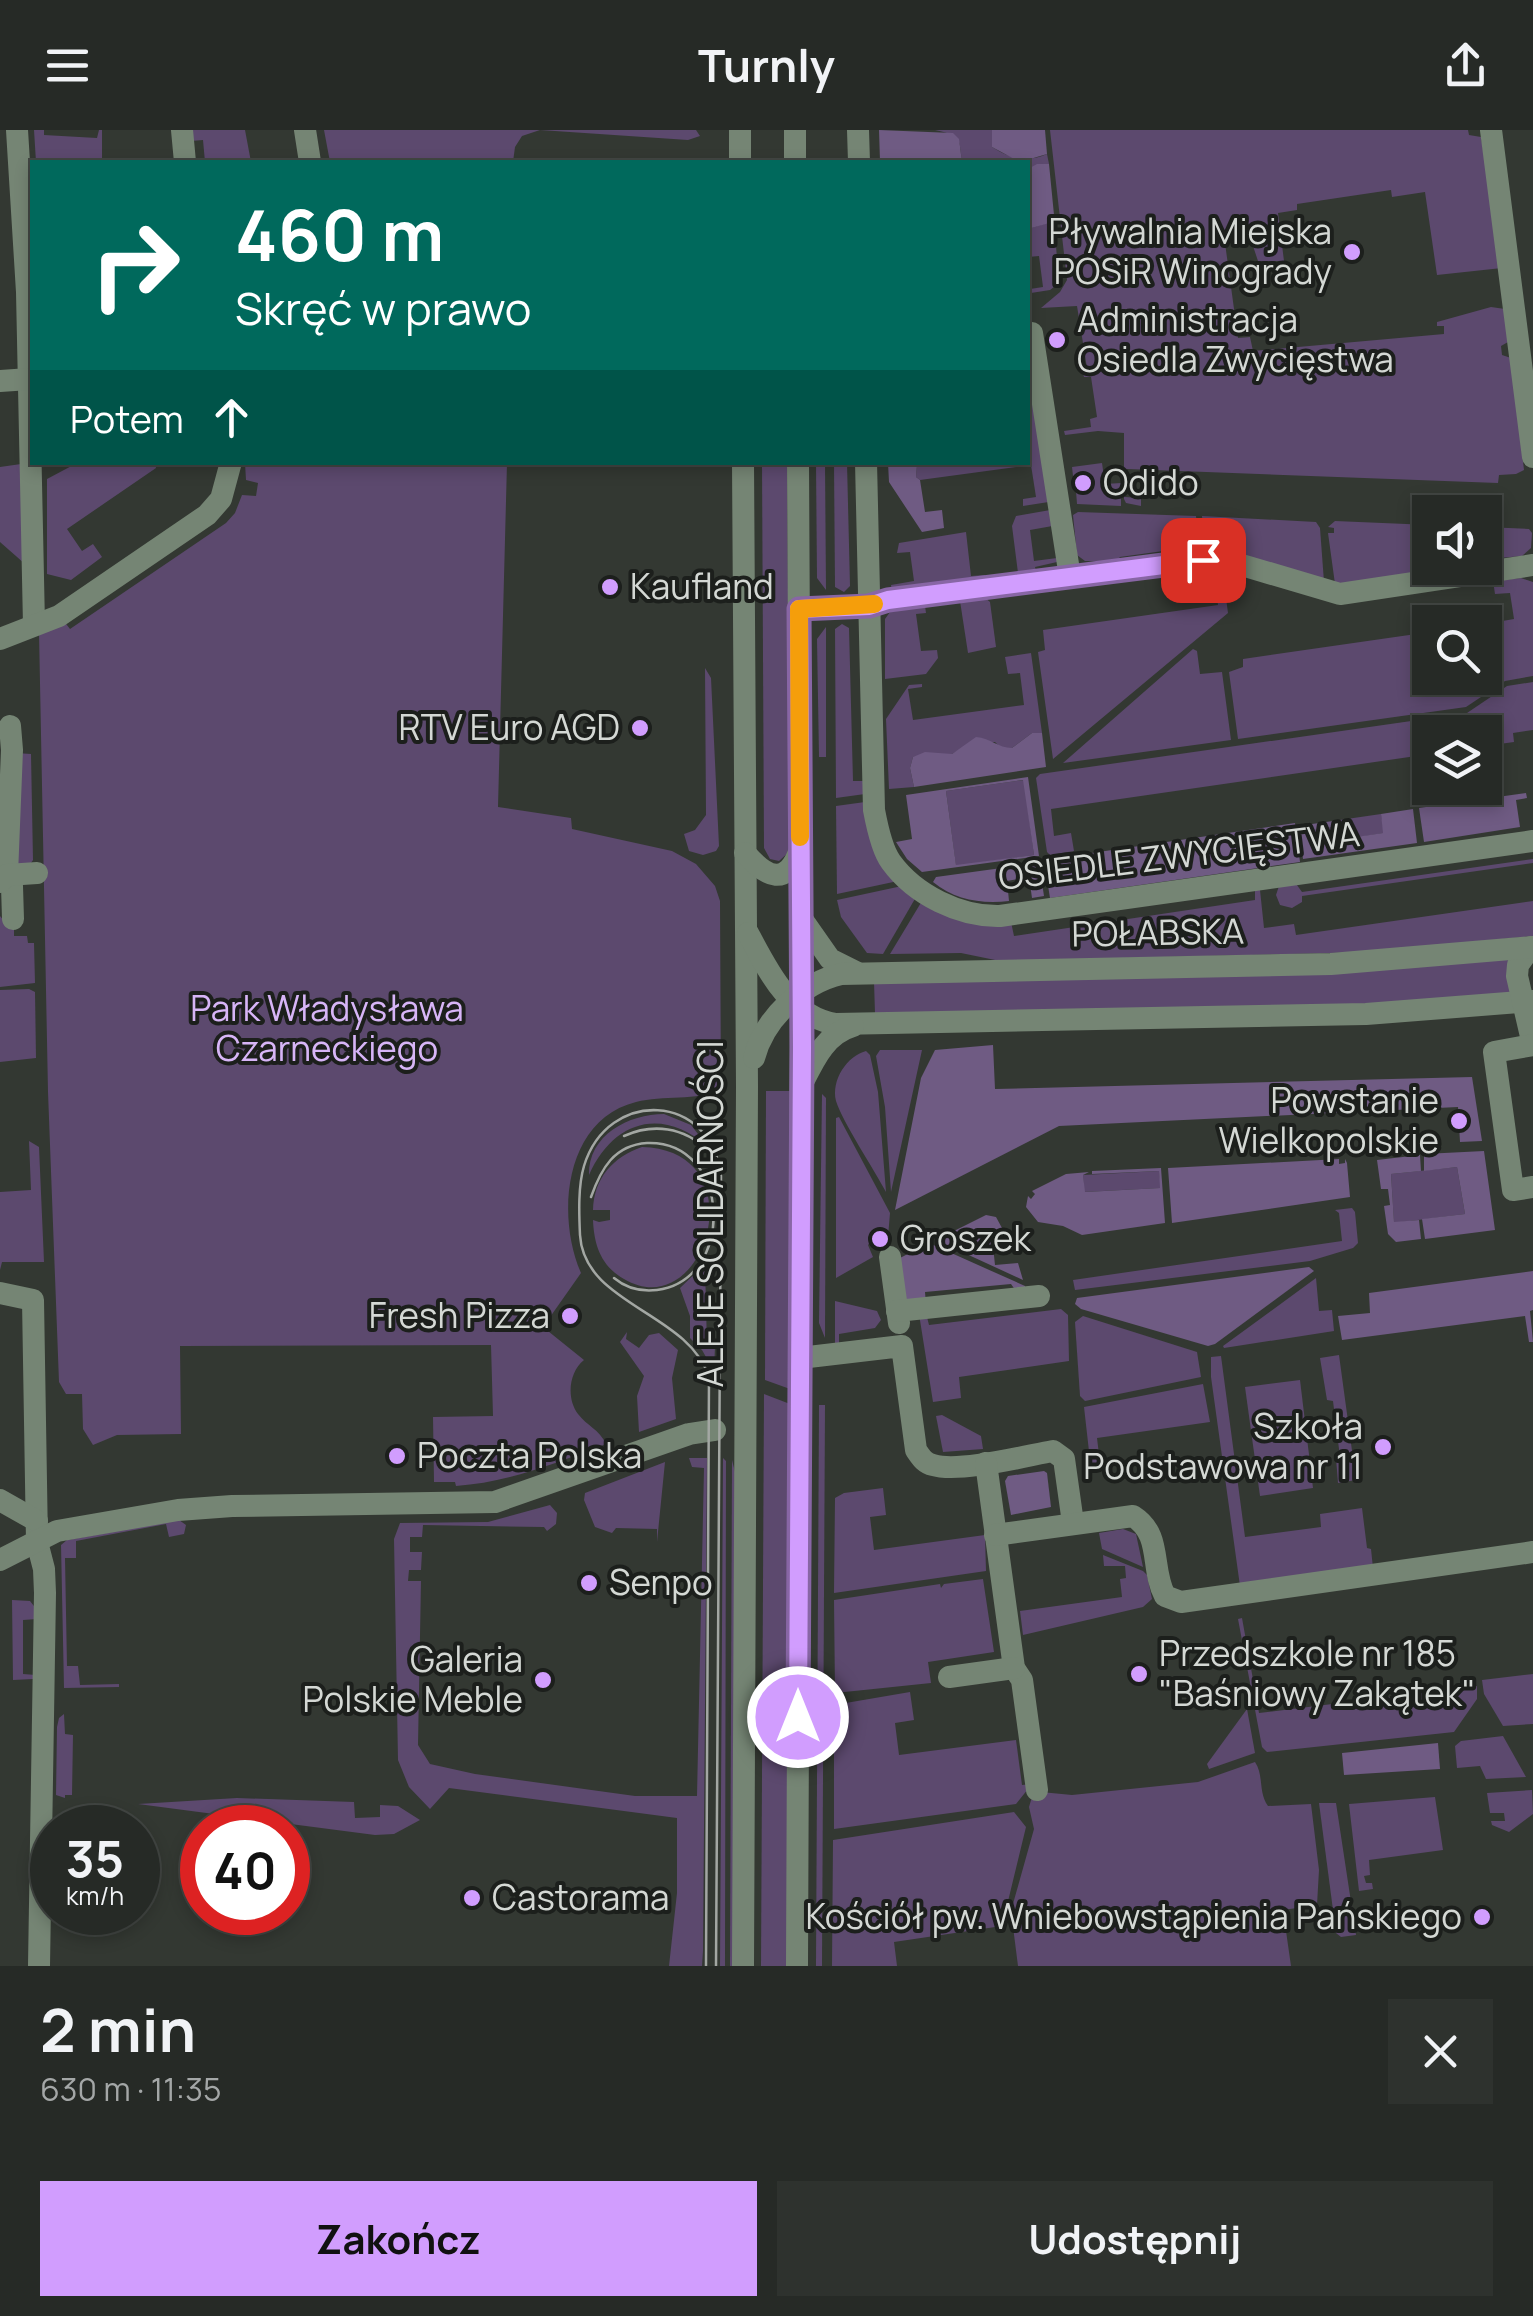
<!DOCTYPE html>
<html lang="pl">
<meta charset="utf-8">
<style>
body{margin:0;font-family:Manrope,sans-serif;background:#2e322e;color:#f1f3f6;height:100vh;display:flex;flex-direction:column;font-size:38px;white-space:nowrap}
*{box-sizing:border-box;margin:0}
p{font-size:32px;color:#a4a7a7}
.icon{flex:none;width:55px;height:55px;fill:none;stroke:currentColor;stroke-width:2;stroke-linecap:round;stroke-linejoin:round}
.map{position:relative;height:1836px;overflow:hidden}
.drawer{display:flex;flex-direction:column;background:#262a26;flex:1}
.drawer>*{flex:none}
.hud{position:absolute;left:30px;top:30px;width:1000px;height:305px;border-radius:0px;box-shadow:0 5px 15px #0003,0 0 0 2px #424643;background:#00695c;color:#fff;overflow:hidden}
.fabs{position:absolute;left:1412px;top:365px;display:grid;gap:20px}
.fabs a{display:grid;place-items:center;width:90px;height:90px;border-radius:0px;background:#262a26;box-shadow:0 5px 15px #0003,0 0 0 2px #424643;font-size:50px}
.speed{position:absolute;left:30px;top:1675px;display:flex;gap:20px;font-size:50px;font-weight:700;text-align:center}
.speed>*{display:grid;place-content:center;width:130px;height:130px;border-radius:50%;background:#262a26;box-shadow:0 5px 15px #0003,0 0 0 2px #424643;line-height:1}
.speed small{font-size:25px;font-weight:400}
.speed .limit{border:15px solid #d22;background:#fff;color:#111}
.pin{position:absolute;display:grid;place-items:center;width:85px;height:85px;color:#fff;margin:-42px;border-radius:20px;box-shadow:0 5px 15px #0006}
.me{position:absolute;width:110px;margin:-55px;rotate:0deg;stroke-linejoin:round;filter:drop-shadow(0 0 8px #0008)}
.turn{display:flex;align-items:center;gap:35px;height:210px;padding:0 40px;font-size:45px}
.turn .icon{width:130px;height:130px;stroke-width:2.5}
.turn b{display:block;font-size:70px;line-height:85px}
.then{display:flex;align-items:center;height:95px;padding:0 40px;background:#0003;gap:20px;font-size:38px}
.round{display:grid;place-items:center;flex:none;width:105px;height:105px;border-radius:0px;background:#2e322e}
.overview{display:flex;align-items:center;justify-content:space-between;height:170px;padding:0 40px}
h1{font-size:60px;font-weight:700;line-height:75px}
.action{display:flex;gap:20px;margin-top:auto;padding:20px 40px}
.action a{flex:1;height:115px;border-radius:0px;background:#d19dfe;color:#111;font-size:40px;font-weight:700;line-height:115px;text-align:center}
.action a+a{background:#2e322e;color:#f1f3f6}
header{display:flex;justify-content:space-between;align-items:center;height:130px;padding:0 40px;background:#262a26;font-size:45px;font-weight:700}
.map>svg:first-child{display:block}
</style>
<header><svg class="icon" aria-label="menu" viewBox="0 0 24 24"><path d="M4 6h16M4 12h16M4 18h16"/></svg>Turnly<svg class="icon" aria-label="share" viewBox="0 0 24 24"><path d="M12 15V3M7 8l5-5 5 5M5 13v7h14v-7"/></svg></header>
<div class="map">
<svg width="1533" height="1836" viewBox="0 0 1533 1836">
<rect width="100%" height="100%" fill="#333832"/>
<g fill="#5c496e">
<path d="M34,0h10v5l53,3 2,-8h3v32h-66z"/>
<path d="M190,0h55l6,32h-46l-2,-22 -12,1z"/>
<path d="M324,0h372l4,6 -12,4 -148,-10 -18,6 -7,11 -2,15h-183z"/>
<path d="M935,0h57v17c19,12 34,16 55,7l2,10 -21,5v-7h-66c-3,-26 -1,-26 -27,-32z"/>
<path d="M1050,0h418l1,5 12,2 21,131 -65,7 -12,-83 -33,5 -1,-7 -94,14v6l-19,3 6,48h-26l-8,-24 -25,6 13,95 12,-1 3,14 191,-17v-8h-7v-4l54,-15 14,2 3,33 -7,4 1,9 9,3 13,112 -8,4 -17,1 -1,8 -371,-14 -2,28 16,1v8l-15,-3 -2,-4v-66l-26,-2 -33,4 -1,-4 27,-4 -1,-8 7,-2 -6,-40h-7l-2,-8 5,-1 -10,-62 -36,2 19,-16 7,-12z"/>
<path d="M1054,91l5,62 -9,7 -19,3 -1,-4 13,-2 -4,-31 -11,1v-28z"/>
<path d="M1032,264l23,107 -32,5v-7l13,-2 -5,-32 -111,15 -4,-3 1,-12 3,-2 108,-1 2,-59 -2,-8z"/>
<path d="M79,332l76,1 1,5 -89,61 15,22 11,-7 9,13 -31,23 -24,-6v-95z"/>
<path d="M245,333h262l-9,344 73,11 1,11 100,22 24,13 19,22 5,15 1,189c-25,11 -58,5 -85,12 -72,18 -80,114 -55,171l-38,54 41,33c-15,12 -18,38 -6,54 9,12 21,15 28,30 -50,19 -96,38 -150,42l-1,-4h-21l-1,-65 60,-1 -2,-71 -311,1 1,88 -64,1 -24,10 -10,-16 -1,-35h-16l-7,-12 -11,-290 -9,-460 24,-12 7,9 156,-106 9,-10 7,-18 14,1 2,-13 -12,-3z"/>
<path d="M762,333h25l3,388 -11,10 -9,-2 -6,-11z"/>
<path d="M816,333h9l1,127 -9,-12z"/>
<path d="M834,333h13l3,123 -6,6 -9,-5z"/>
<path d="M1102,333l3,21 16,-1v23l-44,-2 -1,-13 17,-3 -2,-13 -18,1 -1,-9z"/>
<path d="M21,334l4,100 -25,-22v-75z"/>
<path d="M1056,379l2,16 -28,5 4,31 23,-3v4l-22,5 1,4 -18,2 -6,-47 4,-10z"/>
<path d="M1078,382l118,4 4,36 -8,-5 -72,10 -6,7 -15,2 -1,-5h-13l-8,-6 -4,-40z"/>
<path d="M1202,386l114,6 4,6 4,54 -119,-30z"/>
<path d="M1335,391l95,4v43h47l-142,16 -7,-51h6v-5l-6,-1z"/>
<path d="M1485,397l44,2 3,4 -1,15 -9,8 -34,3 -3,-3z"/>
<path d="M966,402l5,44 14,-1v3l-93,15 -1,-8 23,-4 -4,-29 -13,1 2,-10z"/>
<path d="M1200,437l22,1 6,45 -175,146 -15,-107 7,-2 -2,-20 175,-25 -3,-26 -13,1z"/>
<path d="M1521,448l12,4v94l-28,5 -39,26 -228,32 -9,-67 14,-5v-8l187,-27v46h55v-54l29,-5 -4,-26 -15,1 -2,-13z"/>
<path d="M984,467l6,5 6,45 -28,6 -8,-52z"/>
<path d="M925,476l1,7 -10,1 5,37 16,-1 1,8 -12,16 -41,5v-60l5,-7z"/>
<path d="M842,494l7,4 4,153h11l1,13 -29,4 -1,-169z"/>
<path d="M826,497v130h-7l-2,-118z"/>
<path d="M1193,519l4,2 3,23 22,-2 9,68 -168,23z"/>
<path d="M1031,523l11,80h-10l-20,15h-11l-6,-6 -26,2 -17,10 -39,3 -3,11 4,19 -25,2 -3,-70 23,-34 13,-1v3l-14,2 5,31 111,-15 -4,-32 -12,1 -3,-17z"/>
<path d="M705,538l6,10 8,168 -3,5 -13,4 -14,-4 -5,-17 11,-4 11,-15z"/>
<path d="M1533,552v48l-20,3 1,9 -29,4v-14h-55v22l-379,55 3,27 17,-3 3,18 -24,4 -3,-3 -11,-74 4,-4 427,-61 40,-27z"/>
<path d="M16,623l15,1 2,106 -5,7 -17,-3z"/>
<path d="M1024,650l10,75 -78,11 -10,-75z"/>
<path d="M865,672l33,79 -61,13 -1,-88z"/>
<path d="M1381,684l3,19 -69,11 -2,-14 20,-3v-6z"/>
<path d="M1533,729v4l-231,33v6l-10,6 -12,-3 -4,-10 3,-9 15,-5 8,11z"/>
<path d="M902,756l14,11 -33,57 -16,-1 -26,-36 -4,-17z"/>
<path d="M1255,757l5,3 4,38 30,-4 2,11 237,-34v35l-162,16 -371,9 -39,-8 -71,1 32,-53 89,21 3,14 241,-36z"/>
<path d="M0,786l5,6 9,-1v15h13l1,7h6l1,40 -35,4z"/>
<path d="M1514,827l-1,39 -82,8 -556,10 -1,-33z"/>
<path d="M29,859l6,3 1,66 -36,4v-72z"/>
<path d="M880,920h42l-31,142 -6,-85 -9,-51z"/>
<path d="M866,921l4,4 8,37 8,100c-11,-21 -44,-71 -50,-91 -5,-21 11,-45 30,-50z"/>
<path d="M766,961h25l-1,298 -25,-9z"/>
<path d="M822,964l4,4 -1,240 -6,-15z"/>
<path d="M664,984l27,11 17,22c-46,-41 -95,-26 -119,28 -1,-40 40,-61 75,-61z"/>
<path d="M839,987l51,96 -2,24 -5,-9 -13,7 2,5 -4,5 5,12 -37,21v-160z"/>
<path d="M29,1011l10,6 5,115h-42l-2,8v-78l31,-2z"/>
<path d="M642,1017c117,3 63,180 -18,132 -23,-13 -30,-34 -31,-59l6,2 11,-2v-10h-17c1,-32 20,-53 49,-63z"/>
<path d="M1457,1037l8,47 -71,9 -3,-49z"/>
<path d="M1159,1041l2,17 -77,4 -1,-17z"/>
<path d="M1352,1078l3,4 3,31 -5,5 -43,13 -235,29 -2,-10 269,-39 -3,-28 -4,-3z"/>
<path d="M705,1134l2,82h8l-1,25 -12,-21 -12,-12v-22l-10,-28z"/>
<path d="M1316,1148l3,33 13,-1 2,21 -110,17 -1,-2z"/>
<path d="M835,1171l42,10 4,9 -6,8 -36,6v12h-4z"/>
<path d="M1061,1179l7,6 1,46 -110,16 2,21 -28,4 -14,-88 7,-1 3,12z"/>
<path d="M1083,1186l114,36 4,25 -116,24 -5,-5 -5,-74z"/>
<path d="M627,1202l-1,7 13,9 10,-13 10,-2 19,17 -6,28 4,41 -37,13 -2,-36 7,-20 -24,-34z"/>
<path d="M1339,1225l17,125 -18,3 -2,-25 4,-1 -7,-56 -6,-1 -7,-42z"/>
<path d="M1221,1226l24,181 76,-10 -1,-13 42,-6 5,40 4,1 2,19 -133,18 -29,-209v-20z"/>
<path d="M1300,1250l13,108 -53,8 -15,-109z"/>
<path d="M1203,1254l7,38 -113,16 4,33 -10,-2 -7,-62z"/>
<path d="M764,1264l26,10 -3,562h-26z"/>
<path d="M819,1275h6l-3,561h-6z"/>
<path d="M942,1285l39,21 2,13 -40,3 -7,-36z"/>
<path d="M689,1328h18l-4,493 -1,15h-33l8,-73v-75l-228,-30 -19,21 -21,-22 -11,-27 -4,-221 6,-16 88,-1 62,-17 7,8 -1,11 -9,7 -3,-4 -121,-2 -1,12h-12v15h12l-1,18h-12l-1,11h13l-3,164 12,19 45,10 160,22h62l7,-328 -12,-1z"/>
<path d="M723,1328l3,3 -1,500v5h-5z"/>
<path d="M732,1330l3,12 -2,494h-3z"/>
<path d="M665,1332l-8,80v-13l-41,-1 -4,5 -17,-6 -11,-27 1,-7z"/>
<path d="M883,1358l3,27 -16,2 4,33 111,-15 1,36 -152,22 1,-95 9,-5z"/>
<path d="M179,1390l7,5 -2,9 -15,3 -3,-13 -90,17v17h-11l2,108h11l2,19 39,-1v3l-55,1 -3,-143 6,-5z"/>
<path d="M1123,1399l13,5 7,33 -41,-18 -3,-16z"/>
<path d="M1103,1425l40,16 4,4 5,24 -9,8 -120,28 -3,-24 102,-14 -2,-18 6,-1 -1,-12h-21z"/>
<path d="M983,1449l11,73 -66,10 3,21 -96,10 -1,-93 106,-16 1,4 3,-4z"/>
<path d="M12,1470l18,1 7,9v9l-14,1v54l13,1 -3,4 -20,1z"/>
<path d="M1242,1488l17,95 218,-27v13l-23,33 -187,20 -5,-5 -24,-128z"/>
<path d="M1533,1544v50l-30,2 -19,-32 -2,-14z"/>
<path d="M910,1562l4,28 -19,3 4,32 117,-15 6,45 10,-1 -16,20 -182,25v-124z"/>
<path d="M1247,1579l8,44 -46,16 -2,-5z"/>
<path d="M64,1584l1,20 8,1 -1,60h-7v3l-9,-3 1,-68 2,-9z"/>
<path d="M1503,1606l23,41 -40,2 -6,-13 -23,2 -2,-22 6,-5z"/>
<path d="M1255,1632c9,13 3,30 13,44l43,-2 8,66 -2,35 -34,5 8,56h-273l-7,-55 23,-82 -5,-22 3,-10 9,-5 31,3 126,-13z"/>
<path d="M1532,1660l1,24 -24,18 -17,-7 -1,-4h14l-1,-8h-14l-3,-20z"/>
<path d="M1435,1667l8,53 -74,10 1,15 -6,1 2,7h6l1,6 -14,2 -10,-87z"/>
<path d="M237,1668l117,4 1,16 25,-1v-12l18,1 22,14 -26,14 -19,1 -237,-31z"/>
<path d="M1319,1673h17l20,132 -15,2 -5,-4z"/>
<path d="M1014,1682l12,15 -24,99 -108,16 3,24h-65l1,-126z"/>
</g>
<g fill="#6f5b83" fill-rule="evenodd">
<path d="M879,0l74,3 6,6 3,23h-82z"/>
<path d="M992,0h53l2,24 -27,8 -28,-15z"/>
<path d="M1037,34h12l6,61 -2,-3 -25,7v-60z"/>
<path d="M888,333h32l-3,2 -1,12 4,3 5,32 17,-2 2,18 -22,4 -33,-50z"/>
<path d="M1032,603h10l4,34 -132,20 -4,-19 3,-11 12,-5 27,2 24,-17c15,1 22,11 36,11z"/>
<path d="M1028,647l11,79 -117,16 -15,-13 -11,-17 16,-3 -6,-44zM1023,650l11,75 -78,10 -10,-74z"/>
<path d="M1526,663l1,5 -11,2 4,27 -96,15 -5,-34z"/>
<path d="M1413,679l4,34 -114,16 -5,-33 35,-5v6l-19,3 2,13 67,-10 -2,-19z"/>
<path d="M1295,693l5,39 -250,36 -6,-38z"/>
<path d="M1039,733l5,33 -12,2 -3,-21 -22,4 2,20c-28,3 -54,-1 -76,-19l3,-5z"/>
<path d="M993,915l2,44 477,-12 10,64 -22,1 -2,-35 -399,19 -164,84 26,-132 14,-28z"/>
<path d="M1484,1021l11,79 -70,9 -3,-20 43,-5 -8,-47 -33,4v-17z"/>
<path d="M1420,1025l1,16 -30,3 3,48 25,-2 2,19 -25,3 -8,-8 -4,-28 6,-1 -2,-16h-7l-4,-29z"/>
<path d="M1339,1029v5l6,-1v-4l2,4 3,34 -178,26 -4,-55z"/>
<path d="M1161,1038l4,55 -83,12 -19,-9 -25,-4 -12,-15 2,-11 3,3 4,-5 -3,-3 34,-17 23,-2 -6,3 2,17 75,-4 -1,-17 -67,3v-3z"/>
<path d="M986,1085l10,2 12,22 -11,1 1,6h-5l2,19 23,-2 5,17 -87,-40z"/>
<path d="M929,1113l96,43v5l-7,3 -7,-10 -86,8 1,12 -20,-4 -6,-42z"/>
<path d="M1309,1137l5,4 -99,73 -7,2 -127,-37 -6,-5 2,-6z"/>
<path d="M1533,1141v39l-3,1 3,31h-4l-4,-26 -183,24 -4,-24 32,-3 -1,-20z"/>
<path d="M1044,1341l3,2 4,34 -40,8 -6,-34 3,-5z"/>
<path d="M1438,1613l2,26 -96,6 -2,-22z"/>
</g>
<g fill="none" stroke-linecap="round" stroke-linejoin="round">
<g stroke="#758574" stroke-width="22">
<path d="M17,0l10,162 7,333"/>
<path d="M182,0l3,32"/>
<path d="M305,0l5,32"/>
<path d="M740,0v32"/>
<path d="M795,0v32"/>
<path d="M858,0l1,32"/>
<path d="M1491,0l42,327"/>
<path d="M1028,203h4l38,244"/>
<path d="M0,251l29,-2"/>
<path d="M743,332l4,624 -4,880"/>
<path d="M866,332l8,348c3,16 8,40 17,52 24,33 69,55 109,54l533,-75"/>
<path d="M799,479l70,-3 20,-6 314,-40 32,3 105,31 193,-29"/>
<path d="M0,509l59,-23 148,-101 14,-16 10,-37"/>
<path d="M10,596l2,24 -5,125 5,11 1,33"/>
<path d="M745,723c22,25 41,34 55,-3"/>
<path d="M0,752l7,-7 30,-2"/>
<path d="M802,789l28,40 26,13"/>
<path d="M748,803c20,38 42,84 88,91l530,-10 167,-13"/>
<path d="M1531,817l-13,18 -1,11 16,69"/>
<path d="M1533,915l-39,7 19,138 20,-3"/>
<path d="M754,928c10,-39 48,-75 87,-84l490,-10 202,-17"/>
<path d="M803,952c12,-24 23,-48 50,-56"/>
<path d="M890,1127l9,66"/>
<path d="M0,1163l33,7 4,242 7,27 1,24 -6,373"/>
<path d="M897,1181l142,-15"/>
<path d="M800,1228l102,-12 14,104c5,7 8,13 17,15 26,8 92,-9 120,-14l11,8 9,64"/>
<path d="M986,1333l28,205 8,12 15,110"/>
<path d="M0,1370l37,21"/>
<path d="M995,1405l138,-19c30,19 17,52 32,80l16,6 352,-50"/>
<path d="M0,1430l57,-29 121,-21 54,-4 263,-4 194,-68 26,-4"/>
<path d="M949,1547l65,-9"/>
<path d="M797,1836l4,-954 -3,-550"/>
</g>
<g stroke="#a3a7a3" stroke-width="2.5">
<path d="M624,1006c29,-13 60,-9 83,14"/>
<path d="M591,1067c10,-28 23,-52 56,-54 85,-3 89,137 10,147 -17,2 -31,-2 -43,-12"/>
<path d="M706,1836l3,-589c-21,-65 -125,-72 -129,-142 -1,-22 -2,-49 4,-69 24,-78 127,-74 137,10l-5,790"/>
</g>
</g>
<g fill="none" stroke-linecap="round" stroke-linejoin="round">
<g stroke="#8866a5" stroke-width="25">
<path id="route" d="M798,1587l4,-669 -3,-439 70,-3 19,-6 315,-40"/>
</g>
<use href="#route" stroke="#d19dfe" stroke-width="18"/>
<path stroke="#f59e0b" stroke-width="18" d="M800,707l-1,-228 75,-5"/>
</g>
<g fill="#d19dfe" stroke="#1c1f1c" stroke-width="4">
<circle cx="1352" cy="122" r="10"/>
<circle cx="1057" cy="210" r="10"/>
<circle cx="1083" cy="353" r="10"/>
<circle cx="610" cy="457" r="10"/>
<circle cx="640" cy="598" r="10"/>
<circle cx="1459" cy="991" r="10"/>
<circle cx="880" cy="1109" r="10"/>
<circle cx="570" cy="1186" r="10"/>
<circle cx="1383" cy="1317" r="10"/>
<circle cx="397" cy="1326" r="10"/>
<circle cx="589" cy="1453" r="10"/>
<circle cx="1139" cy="1544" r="10"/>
<circle cx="543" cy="1550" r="10"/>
<circle cx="472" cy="1768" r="10"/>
<circle cx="1482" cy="1787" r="10"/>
</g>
<g text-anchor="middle" stroke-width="8" stroke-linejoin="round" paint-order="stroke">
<g font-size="35" fill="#d4d8d4" stroke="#1c1f1c" text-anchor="start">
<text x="1332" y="114" text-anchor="end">Pływalnia Miejska<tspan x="1332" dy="40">POSiR Winogrady</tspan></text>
<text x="1077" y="202">Administracja<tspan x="1077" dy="40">Osiedla Zwycięstwa</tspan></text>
<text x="1103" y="365">Odido</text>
<text x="630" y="469">Kaufland</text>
<text x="620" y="610" text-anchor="end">RTV Euro AGD</text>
<text x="1439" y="983" text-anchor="end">Powstanie<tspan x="1439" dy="40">Wielkopolskie</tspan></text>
<text x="900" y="1121">Groszek</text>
<text x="550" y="1198" text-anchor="end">Fresh Pizza</text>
<text x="1363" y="1309" text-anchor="end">Szkoła<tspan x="1363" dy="40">Podstawowa nr 11</tspan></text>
<text x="417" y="1338">Poczta Polska</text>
<text x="609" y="1465">Senpo</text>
<text x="1159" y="1536">Przedszkole nr 185<tspan x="1159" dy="40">"Baśniowy Zakątek"</tspan></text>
<text x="523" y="1542" text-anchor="end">Galeria<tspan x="523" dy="40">Polskie Meble</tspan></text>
<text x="492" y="1780">Castorama</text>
<text x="1462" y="1799" text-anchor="end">Kościół pw. Wniebowstąpienia Pańskiego</text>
</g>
<g font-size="35" fill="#d4d8d4" stroke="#1c1f1c">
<text transform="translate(1179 726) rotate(-7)" y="12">OSIEDLE ZWYCIĘSTWA</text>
<text transform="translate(1158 803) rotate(-1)" y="12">POŁABSKA</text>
<text transform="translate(711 1084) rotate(-90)" y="12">ALEJE SOLIDARNOŚCI</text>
</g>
<g font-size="35" fill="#d7b5f7" stroke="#1c1f1c">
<text x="327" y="891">Park Władysława<tspan x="327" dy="40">Czarneckiego</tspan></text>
</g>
</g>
</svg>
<div class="fabs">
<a><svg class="icon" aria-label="sound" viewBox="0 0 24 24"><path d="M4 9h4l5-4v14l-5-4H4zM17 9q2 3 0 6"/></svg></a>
<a><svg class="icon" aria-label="search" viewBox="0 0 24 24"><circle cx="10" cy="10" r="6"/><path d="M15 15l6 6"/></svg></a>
<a><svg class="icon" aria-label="layers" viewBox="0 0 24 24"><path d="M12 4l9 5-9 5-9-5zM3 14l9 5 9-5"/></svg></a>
</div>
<div class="speed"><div>35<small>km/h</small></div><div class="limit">40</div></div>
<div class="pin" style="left:1203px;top:430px;background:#d93025"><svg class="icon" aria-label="arrive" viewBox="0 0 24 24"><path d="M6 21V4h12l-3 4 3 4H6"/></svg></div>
<svg class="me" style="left:798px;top:1587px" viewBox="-20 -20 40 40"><circle r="17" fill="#d19dfe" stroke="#fff" stroke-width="3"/><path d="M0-11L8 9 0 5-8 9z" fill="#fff"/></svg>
<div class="hud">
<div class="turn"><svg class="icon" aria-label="right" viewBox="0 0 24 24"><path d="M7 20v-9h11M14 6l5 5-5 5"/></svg><div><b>460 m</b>Skręć w prawo</div></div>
<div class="then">Potem<svg class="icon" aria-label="ahead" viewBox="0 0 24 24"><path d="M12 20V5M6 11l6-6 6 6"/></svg></div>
</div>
</div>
<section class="drawer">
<div class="overview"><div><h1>2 min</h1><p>630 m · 11:35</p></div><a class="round"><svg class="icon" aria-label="close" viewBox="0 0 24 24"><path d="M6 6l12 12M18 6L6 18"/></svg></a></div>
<div class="action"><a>Zakończ</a><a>Udostępnij</a></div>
</section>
